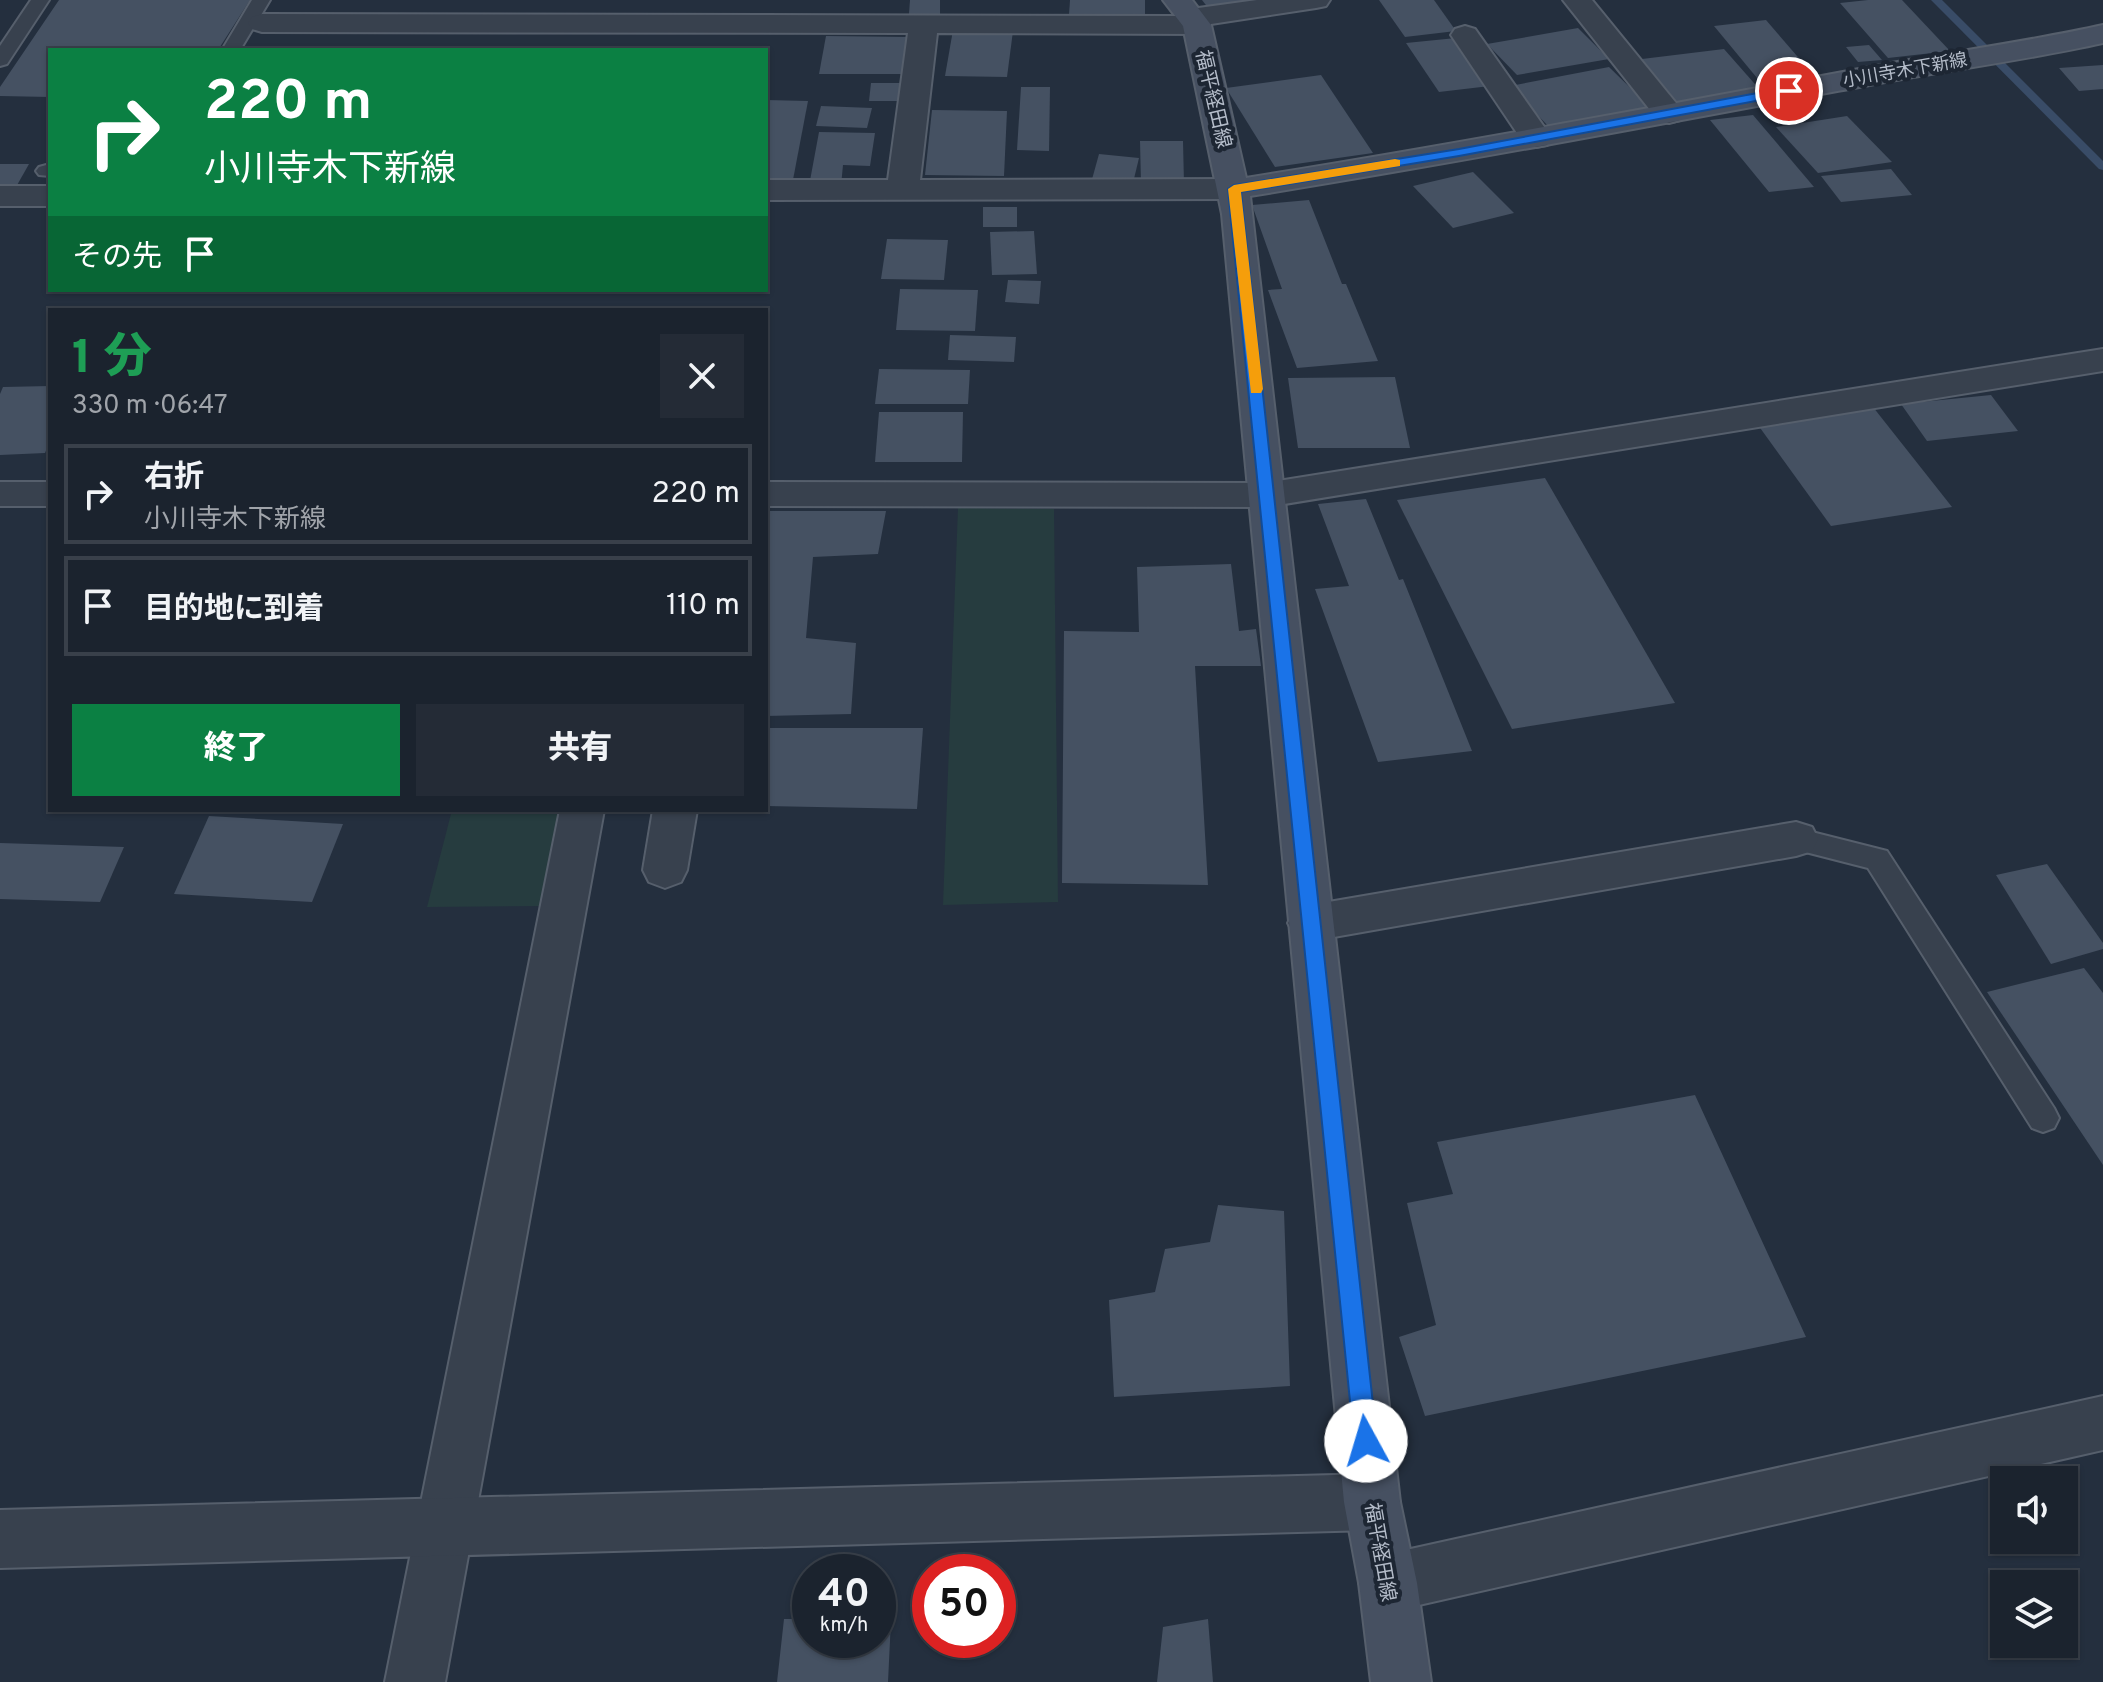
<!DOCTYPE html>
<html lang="ja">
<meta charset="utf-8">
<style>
body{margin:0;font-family:Overpass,"Noto Sans JP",sans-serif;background:#242b36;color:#f1f3f6;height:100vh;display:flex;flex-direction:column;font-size:30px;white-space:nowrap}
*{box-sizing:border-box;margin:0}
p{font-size:26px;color:#a0a4aa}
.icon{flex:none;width:44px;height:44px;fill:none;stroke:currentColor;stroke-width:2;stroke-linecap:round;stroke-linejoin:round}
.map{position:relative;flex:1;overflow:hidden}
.side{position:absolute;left:48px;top:308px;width:720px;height:504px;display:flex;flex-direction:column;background:#1b232e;border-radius:0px;box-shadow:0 2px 6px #0004,0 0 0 2px #39404a}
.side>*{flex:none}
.hud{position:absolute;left:48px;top:48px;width:720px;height:244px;border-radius:0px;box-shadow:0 2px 6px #0004,0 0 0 2px #39404a;background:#0b8043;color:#fff;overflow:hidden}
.buttons{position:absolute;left:1990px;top:1466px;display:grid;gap:16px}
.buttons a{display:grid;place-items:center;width:88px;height:88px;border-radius:0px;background:#1b232e;box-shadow:0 2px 6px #0004,0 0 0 2px #39404a;font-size:40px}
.speed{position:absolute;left:792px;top:1554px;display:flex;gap:16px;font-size:40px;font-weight:700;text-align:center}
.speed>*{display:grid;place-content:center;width:104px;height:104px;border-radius:50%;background:#1b232e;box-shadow:0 2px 6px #0004,0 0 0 2px #39404a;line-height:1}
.speed small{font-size:20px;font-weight:400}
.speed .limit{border:12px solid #d22;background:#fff;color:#111}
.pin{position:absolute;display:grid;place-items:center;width:68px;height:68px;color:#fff;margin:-34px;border:4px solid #fff;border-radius:50%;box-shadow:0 2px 8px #0007}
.me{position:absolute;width:88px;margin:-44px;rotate:354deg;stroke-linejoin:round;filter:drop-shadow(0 0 6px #0008)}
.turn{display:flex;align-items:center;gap:28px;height:168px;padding:0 24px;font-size:36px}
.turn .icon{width:104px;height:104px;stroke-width:2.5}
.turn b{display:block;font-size:56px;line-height:68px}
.then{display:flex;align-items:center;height:76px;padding:0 24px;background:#0003;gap:16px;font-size:30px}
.round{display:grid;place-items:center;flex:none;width:84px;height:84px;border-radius:0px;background:#242b36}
.overview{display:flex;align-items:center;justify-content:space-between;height:136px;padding:0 24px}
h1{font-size:48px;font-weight:800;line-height:60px;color:#1e9e55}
.primary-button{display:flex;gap:16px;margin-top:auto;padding:16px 24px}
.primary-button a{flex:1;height:92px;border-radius:0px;background:#0b8043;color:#fff;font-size:32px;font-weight:800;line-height:92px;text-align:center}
.primary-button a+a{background:#242b36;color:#f1f3f6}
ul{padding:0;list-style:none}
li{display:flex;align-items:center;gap:24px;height:100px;margin:0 16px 12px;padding:0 8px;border:4px solid #39404a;border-radius:0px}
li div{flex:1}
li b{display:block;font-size:30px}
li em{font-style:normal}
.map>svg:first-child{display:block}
</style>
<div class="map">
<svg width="2103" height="1682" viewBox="0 0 2103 1682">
<rect width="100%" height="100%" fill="#242f3e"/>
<g fill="#263c3f">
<path d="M958,508l96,1 4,393 -115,3z"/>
<path d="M452,810h116l-20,96 -121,1z"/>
</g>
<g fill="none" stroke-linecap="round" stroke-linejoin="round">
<path fill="#394c67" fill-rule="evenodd" d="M1931,0h11l161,161v9l-4,-1z"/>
</g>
<g fill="#455162">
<path d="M59,0h191l-32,50h-168v47l-50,-1v-9z"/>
<path d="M910,0h30v14h-31z"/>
<path d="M1070,0h75v17l-76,-2z"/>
<path d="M1202,0h53l1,2 -47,7z"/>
<path d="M1379,0h55l22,31 -51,6z"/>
<path d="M1868,0h34l48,51 -62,7 -48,-55z"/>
<path d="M1766,20l50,58 -54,6 -48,-58z"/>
<path d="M1578,28l31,31 -92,16 -30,-31z"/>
<path d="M953,30l60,1 -6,46 -62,-1z"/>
<path d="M826,36l82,1 -5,37h-84z"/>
<path d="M1456,38l34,48 -51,6 -33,-49z"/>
<path d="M1869,45l13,15 -24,2 -12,-15z"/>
<path d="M1724,49l37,42 -84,11 -35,-43z"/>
<path d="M2103,65v24l-24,2 -20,-23z"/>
<path d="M1609,67l41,40 -101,20 -39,-41z"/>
<path d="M1321,75l52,78 -98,14 -49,-79z"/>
<path d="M871,83h29l-1,18h-30z"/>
<path d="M1021,87h29l-1,64 -32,-1z"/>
<path d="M766,100l42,1 -16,84 -26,-1z"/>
<path d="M821,106l51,2 -5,20 -51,-2z"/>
<path d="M932,110l75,1 -3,65 -79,-1z"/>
<path d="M1753,115l61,72 -45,5 -59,-72z"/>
<path d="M1847,116l45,46 -74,11 -42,-46z"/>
<path d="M819,132l56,1 -5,33 -27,-1 -2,21h-32z"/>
<path d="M1140,141h43l1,43 -43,-1z"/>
<path d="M1099,154l40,4 -7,29 -41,-4z"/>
<path d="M0,164h29l-13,23 -16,-1z"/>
<path d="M1891,169l21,26 -71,7 -20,-26z"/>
<path d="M1473,172l41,41 -61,15 -40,-42z"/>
<path d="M1309,200l33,84h4l32,77 -81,7 -29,-78 14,-1 -30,-84z"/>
<rect x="983" y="207" width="34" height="20"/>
<path d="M1034,231l3,43 -45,1 -2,-43z"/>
<path d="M887,239l61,1 -4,40 -63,-1z"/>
<path d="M1008,280l33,1 -2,23 -34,-2z"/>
<path d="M900,289l78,1 -3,41 -79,-1z"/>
<path d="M950,335l66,2 -2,25 -66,-2z"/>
<path d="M879,369l91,1 -2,34h-93z"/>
<path d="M1395,377l15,71h-112l-10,-70z"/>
<path d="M50,386v55l-5,12 -45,2v-61l3,-7z"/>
<path d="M1991,395l27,36 -91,10 -26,-37z"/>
<path d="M1873,407l79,100 -121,19 -73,-101z"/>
<path d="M879,412h84l-1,50h-87z"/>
<path d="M1545,478l130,225 -163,26 -115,-229z"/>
<path d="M1366,499l33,81 4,-1 69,172 -94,11 -63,-173 34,-3 -31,-82z"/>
<path d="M766,511h120l-8,43 -65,3 -7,81 50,5 -5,71 -85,2z"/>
<path d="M1231,564l8,67 17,-2 5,37h-66l13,219 -146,-2 2,-252 75,1 -2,-65z"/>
<path d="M766,728h157l-6,81 -151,-3z"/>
<path d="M209,816l134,8 -31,78 -138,-8z"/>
<path d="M0,843l124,4 -24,55 -100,-3z"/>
<path d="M2047,864l56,79v6l-52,15 -55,-89z"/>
<path d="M2084,968l19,25v172l-116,-173z"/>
<path d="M1695,1095l111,242 -381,79 -26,-79 37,-12 -29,-122 46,-9 -16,-52z"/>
<path d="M1218,1205l66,6 6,175 -176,11 -5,-97 46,-8 10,-43 45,-7z"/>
<path d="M784,1619h26v21h68v-21l13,1 -3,62h-111z"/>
<path d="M1208,1619l5,63h-56l6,-55z"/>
</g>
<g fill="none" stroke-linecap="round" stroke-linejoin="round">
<g stroke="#565f6c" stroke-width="4">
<g id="service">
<path d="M31,0h18l-42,64 -7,2v-20z"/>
<path d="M252,0h18l-30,50h-18z"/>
<path d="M50,164v12l-11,-1 -3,-4 3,-4z"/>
<path d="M1796,828l91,23 167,257 5,10 -5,10 -11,4 -11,-4 -164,-260 -82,-21 -4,-8 4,-8z"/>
</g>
</g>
<g stroke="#565f6c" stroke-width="4">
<g id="minor">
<path d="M1257,0h73l-4,6 -10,2 -105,16 -4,7 -10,3 -260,-1 -17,147 314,-1 11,3 5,7 -5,7 -11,3 -468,1v-20h122l20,-147 -646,-1 -10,-3 -4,-6 4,-6 10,-3 916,2 3,-4 10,-3z"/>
<path d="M1563,0h29l88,108 4,6 -4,6 -11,3 -11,-3z"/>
<path d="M1465,26l10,3 72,102 4,7 -4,7 -11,2 -11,-2 -74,-110 4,-6z"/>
<rect x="0" y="186" width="50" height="20"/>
<path d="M2103,349v22l-837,136 -500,-1v-24l500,1z"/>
<rect x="0" y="482" width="50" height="24"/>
<path d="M560,810h44l-159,872h-60z"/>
<path d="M653,810h44l-10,60 -6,12 -16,6 -16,-6 -6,-12z"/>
<path d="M1796,822l16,5 6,12 -6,12 -16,5 -485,85 -16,-5 -7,-13 7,-13 16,-5z"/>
<path d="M2103,1396v54l-715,162 -20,-9 -9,-20 9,-20 20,-9z"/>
</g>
</g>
<g stroke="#565f6c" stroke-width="4">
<path id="tertiary" d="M1372,1474l20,8 8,20 -8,20 -20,8 -1372,38v-58z"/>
</g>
<g stroke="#565f6c" stroke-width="4">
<path id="secondary" d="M1163,0h29l19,25 35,153c205,-33 409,-71 613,-109 82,-16 163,-26 244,-44v18c-81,18 -163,28 -244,44 -203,38 -405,76 -609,109l150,1306 17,81 14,99h-60l-12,-99 -15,-81 -122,-1288 -39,-188z"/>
</g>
<use href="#service" fill="#38414e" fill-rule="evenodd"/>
<use href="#minor" fill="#38414e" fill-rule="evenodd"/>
<use href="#tertiary" fill="#38414e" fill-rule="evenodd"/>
<use href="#secondary" fill="#465061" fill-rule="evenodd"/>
</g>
<path fill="#1a73e8" stroke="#114b97" stroke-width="2" d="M1789,87l7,4 -2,3 -335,62 -218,36 136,1249 -3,8 -8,4 -8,-4 -4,-8 -126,-1252 6,-4 225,-36z"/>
<path fill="#f59e0b" d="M1395,159l5,1v6l-159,26 22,197 -2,4h-10l-23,-204 6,-4z"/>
<g text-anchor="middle" stroke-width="8" stroke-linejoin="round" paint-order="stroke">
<g font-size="18" fill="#b4bcc9" stroke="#1d2633">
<text transform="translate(1905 70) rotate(-10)" y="6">小川寺木下新線</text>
</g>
<g font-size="20" fill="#b4bcc9" stroke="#1d2633">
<text transform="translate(1214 99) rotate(77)" y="7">福平経田線</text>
<text transform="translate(1381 1552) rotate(80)" y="7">福平経田線</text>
</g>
</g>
</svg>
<div class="buttons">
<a><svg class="icon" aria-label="sound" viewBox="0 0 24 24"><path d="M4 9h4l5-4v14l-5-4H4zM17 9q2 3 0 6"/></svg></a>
<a><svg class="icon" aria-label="layers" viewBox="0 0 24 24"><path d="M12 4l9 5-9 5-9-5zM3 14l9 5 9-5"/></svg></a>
</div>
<div class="speed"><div>40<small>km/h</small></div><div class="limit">50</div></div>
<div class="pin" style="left:1789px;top:91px;background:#d93025"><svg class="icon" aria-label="arrive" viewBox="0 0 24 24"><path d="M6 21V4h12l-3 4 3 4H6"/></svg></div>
<svg class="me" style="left:1366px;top:1441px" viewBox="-20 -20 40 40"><circle r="19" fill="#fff"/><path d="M0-13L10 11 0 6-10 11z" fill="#1a73e8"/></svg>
<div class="hud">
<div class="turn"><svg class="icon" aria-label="right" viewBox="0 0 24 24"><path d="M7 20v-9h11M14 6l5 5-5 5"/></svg><div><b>220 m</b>小川寺木下新線</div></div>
<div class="then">その先<svg class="icon" aria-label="arrive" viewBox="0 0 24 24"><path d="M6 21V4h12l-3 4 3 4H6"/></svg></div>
</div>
<section class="side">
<div class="overview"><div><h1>1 分</h1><p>330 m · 06:47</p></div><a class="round"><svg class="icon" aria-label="close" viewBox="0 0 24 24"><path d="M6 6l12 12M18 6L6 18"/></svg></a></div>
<ul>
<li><svg class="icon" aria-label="right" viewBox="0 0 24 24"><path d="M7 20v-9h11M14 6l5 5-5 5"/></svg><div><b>右折</b><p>小川寺木下新線</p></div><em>220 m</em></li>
<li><svg class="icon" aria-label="arrive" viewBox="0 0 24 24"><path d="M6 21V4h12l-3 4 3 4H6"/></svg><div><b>目的地に到着</b></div><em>110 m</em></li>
</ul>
<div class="primary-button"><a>終了</a><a>共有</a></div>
</section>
</div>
